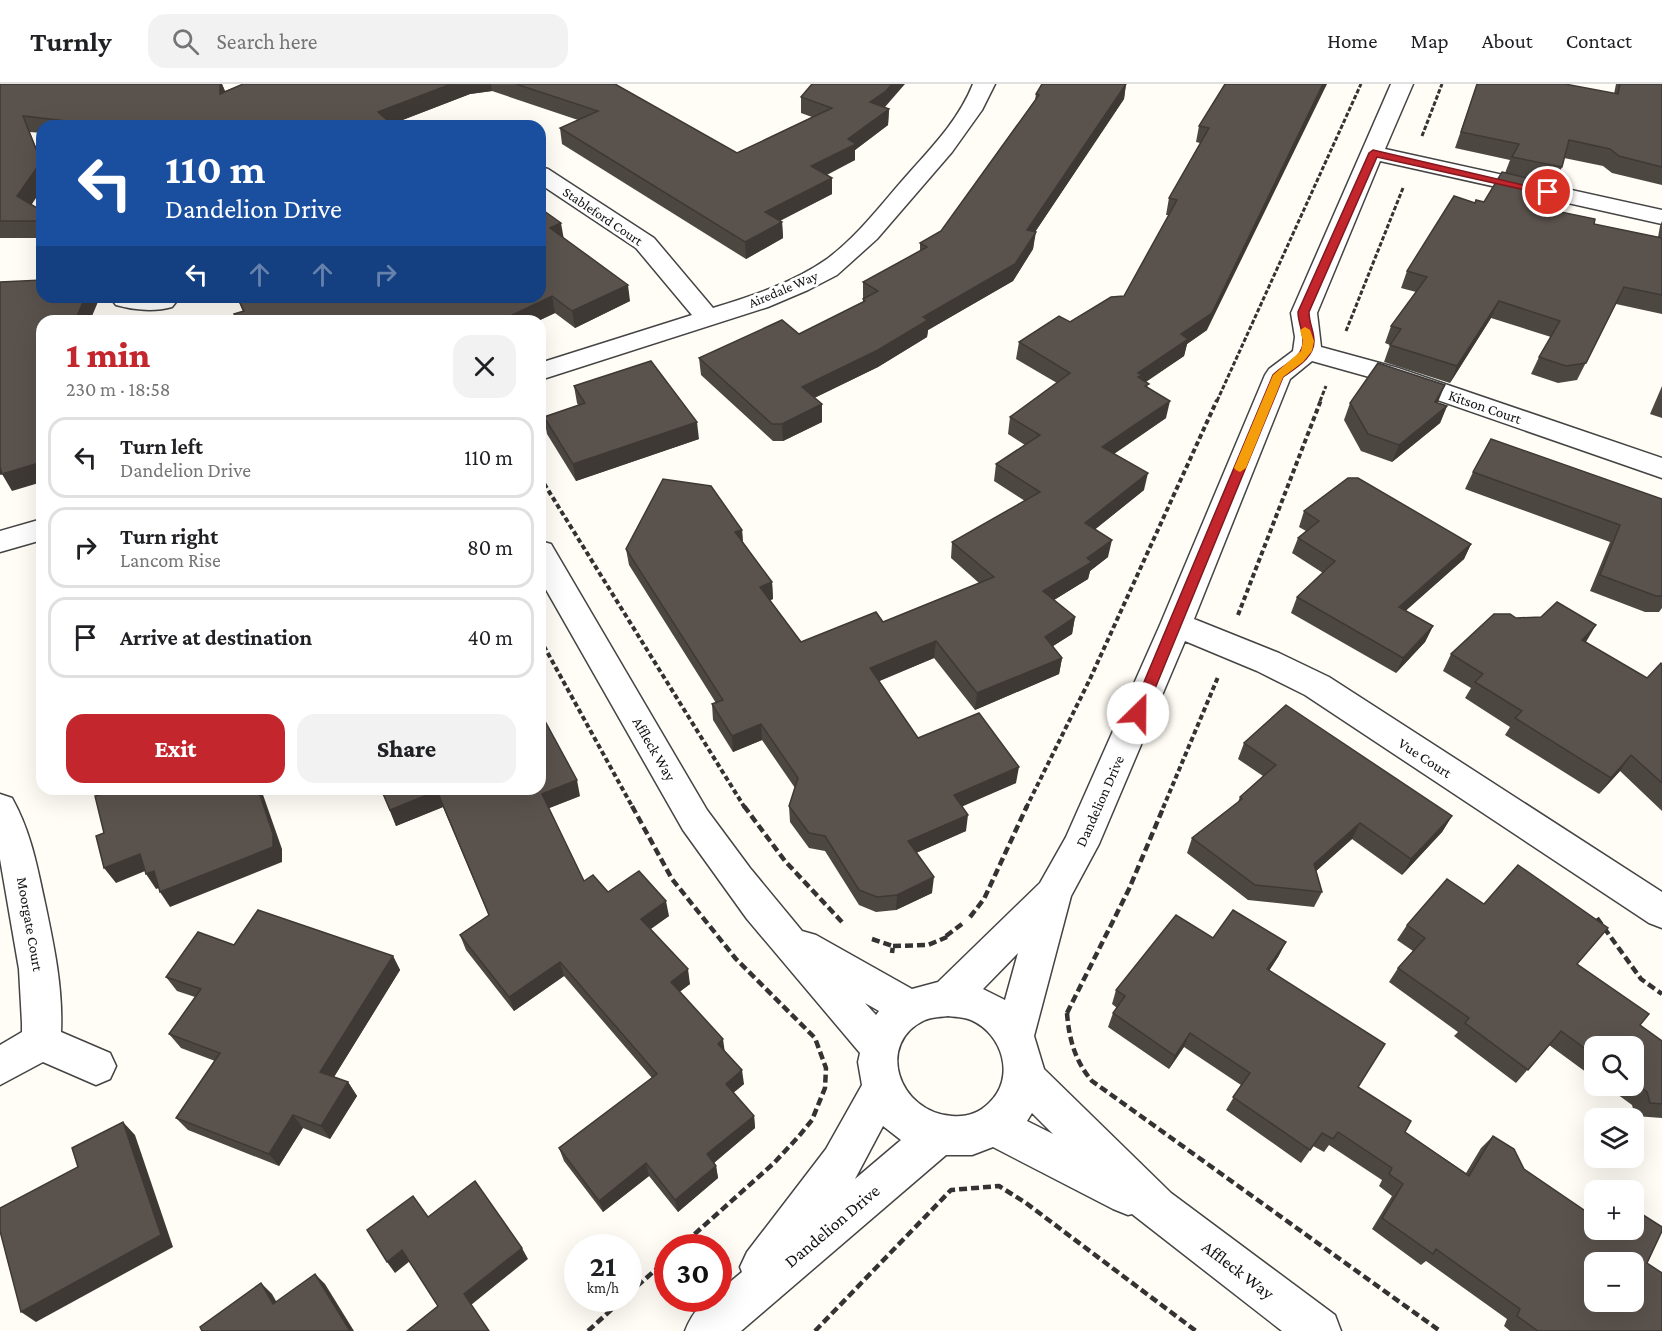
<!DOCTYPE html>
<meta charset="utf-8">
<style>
body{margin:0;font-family:"Crimson Pro",serif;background:#f2f2f2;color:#202124;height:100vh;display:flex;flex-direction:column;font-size:22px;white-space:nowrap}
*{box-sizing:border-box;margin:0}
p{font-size:20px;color:#757577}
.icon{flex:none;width:33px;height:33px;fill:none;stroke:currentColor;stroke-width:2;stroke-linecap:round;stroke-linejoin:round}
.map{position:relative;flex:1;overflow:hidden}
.drawer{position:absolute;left:36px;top:231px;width:510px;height:480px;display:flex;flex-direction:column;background:#fff;border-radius:18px;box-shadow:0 6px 24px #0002}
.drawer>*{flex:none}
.guide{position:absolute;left:36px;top:36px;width:510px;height:183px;border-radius:18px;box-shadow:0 6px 24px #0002;background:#1a4fa0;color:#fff;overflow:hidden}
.controls{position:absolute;left:1584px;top:952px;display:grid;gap:12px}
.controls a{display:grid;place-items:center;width:60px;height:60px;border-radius:12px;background:#fff;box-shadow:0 6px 24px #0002;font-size:30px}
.speed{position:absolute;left:564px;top:1150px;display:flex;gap:12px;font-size:30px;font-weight:700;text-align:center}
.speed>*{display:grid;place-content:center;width:78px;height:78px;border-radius:50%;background:#fff;box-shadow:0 6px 24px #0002;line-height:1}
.speed small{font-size:15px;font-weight:400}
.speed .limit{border:9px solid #d22;background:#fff;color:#111}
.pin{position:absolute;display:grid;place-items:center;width:51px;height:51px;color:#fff;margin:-26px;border:3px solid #fff;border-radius:50%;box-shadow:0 2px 6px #0007}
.me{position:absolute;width:66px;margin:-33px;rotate:23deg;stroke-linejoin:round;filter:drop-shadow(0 0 4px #0008)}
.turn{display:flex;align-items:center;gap:21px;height:126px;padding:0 30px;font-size:27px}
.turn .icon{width:78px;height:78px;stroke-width:2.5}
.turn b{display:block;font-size:42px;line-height:51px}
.lanes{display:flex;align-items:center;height:57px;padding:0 30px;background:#0003;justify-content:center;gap:30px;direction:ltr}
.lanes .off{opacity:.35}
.round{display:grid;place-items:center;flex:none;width:63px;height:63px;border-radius:18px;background:#f2f2f2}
.summary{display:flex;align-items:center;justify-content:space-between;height:102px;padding:0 30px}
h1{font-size:36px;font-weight:800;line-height:45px;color:#c4262e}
.primary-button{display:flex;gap:12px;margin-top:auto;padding:12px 30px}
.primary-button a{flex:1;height:69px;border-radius:18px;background:#c4262e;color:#fff;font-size:24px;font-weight:800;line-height:69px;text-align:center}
.primary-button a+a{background:#f2f2f2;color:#202124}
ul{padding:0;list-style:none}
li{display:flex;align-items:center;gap:18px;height:81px;margin:0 12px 9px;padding:0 18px;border:3px solid #e0e0e0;border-radius:18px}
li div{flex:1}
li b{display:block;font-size:22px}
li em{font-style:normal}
header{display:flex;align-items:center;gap:36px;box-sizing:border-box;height:84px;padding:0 30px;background:#fff;border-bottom:2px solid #e0e0e0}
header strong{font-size:28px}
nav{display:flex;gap:33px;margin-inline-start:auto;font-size:21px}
.search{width:420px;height:54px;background:#f2f2f2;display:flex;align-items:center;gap:15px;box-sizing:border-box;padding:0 21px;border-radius:18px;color:#757577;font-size:22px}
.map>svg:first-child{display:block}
</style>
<header>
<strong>Turnly</strong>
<div class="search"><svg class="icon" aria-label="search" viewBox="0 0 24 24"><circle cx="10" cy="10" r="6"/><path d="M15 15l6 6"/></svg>Search here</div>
<nav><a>Home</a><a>Map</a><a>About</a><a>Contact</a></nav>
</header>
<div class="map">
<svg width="1662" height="1247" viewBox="0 0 1662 1247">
<rect width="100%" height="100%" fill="#fffdf5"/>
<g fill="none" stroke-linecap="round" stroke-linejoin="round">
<g stroke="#444" stroke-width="3">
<g id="minor">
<path d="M973,0h22l-13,26 -30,42 -75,87 -40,36 -29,15 -40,17 -228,73v-17l152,-48 -56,-67 -96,-64v-17l8,2 106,69 59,70c39,-12 80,-25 114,-49 32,-24 56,-57 82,-86 25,-28 50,-54 64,-89z"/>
<path d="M1391,0h22l-28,65 277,61v14l-282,-63 -63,152 4,34 77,21 264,90v20l-282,-98 -68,-19 -22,18 -96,240 85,34 50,24 333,215v36l-13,-5 -344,-228 -48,-24 -72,-30 -86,203 -28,52 -37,140 10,33 127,124 164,122 6,16h-59l-150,-117 -4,1 -15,-6 -120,-62 -21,8h-26l-205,176h-56c6,-15 16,-32 33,-32v-7l24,-20 -2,-5 7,-15 79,-103 36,-64 -4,-23 2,-9 -113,-134 -64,-89 -143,-251v-38l11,3 156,266 43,58 52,63 14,4 96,54 26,-7 102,-99 26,-46 94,-212 105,-250 4,-6 24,-18 2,-14 -4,-24zM1018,869l-13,47 -22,-11zM865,919l14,8 -3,4zM948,932c7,1 16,1 23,4 32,14 45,58 18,83 -11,11 -23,14 -37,13 -54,-4 -77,-73 -27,-96 7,-3 16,-3 23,-4zM1032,1029l21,21 -26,-13zM883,1042l18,14 -46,39 1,-2z"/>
<path d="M114,213h58l4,5 -4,5c-17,5 -39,3 -56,-2l-4,-5z"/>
<path d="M42,435v21l-42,12v-21z"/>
<path d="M0,710l12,4c19,34 25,68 33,105 9,43 18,85 16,129l49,21 6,13 -6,13 -14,6 -53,-23 -43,23v-40l22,-13v-9l-3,-54 -19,-110z"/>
</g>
</g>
<g stroke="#333" stroke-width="3" stroke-dasharray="4.5 2" stroke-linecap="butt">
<path d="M1422,52l20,-52"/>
<path d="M1346,247l57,-143"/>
<path d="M1217,317l144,-317"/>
<path d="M1320,317l6,-15"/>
</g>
<g stroke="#333" stroke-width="4" stroke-dasharray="5 3" stroke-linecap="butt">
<path d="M540,393l205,331"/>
<path d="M1238,531l83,-215"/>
<path d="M540,555l93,169"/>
<path d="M1026,724l64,-129 127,-279"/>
<path d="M1163,724l55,-131"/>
</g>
<g stroke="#333" stroke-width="4.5" stroke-dasharray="8 4" stroke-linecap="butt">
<path d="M632,722l40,73 64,80 79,79 11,30 -1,20 -13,32 -13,16 -25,27 -95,85"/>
<path d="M744,722l41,55 57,61"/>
<path d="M970,833l14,-18 43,-93"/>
<path d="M1597,834l44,61 21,15"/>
<path d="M946,852l16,-12"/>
<path d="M872,855l21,7 -1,7"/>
<path d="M893,862l35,-1 19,-8"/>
<path d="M1067,929l62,-124 35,-83"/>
<path d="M1067,929c2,26 8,48 25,68l348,250"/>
<path d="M628,1210l40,-35"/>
<path d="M588,1247l35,-32"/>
<path d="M815,1247l136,-141 48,-4 27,17 170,128"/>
</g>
<use href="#minor" fill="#fff" fill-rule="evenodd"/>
</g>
<g fill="#4d4742">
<path d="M0,0h222l3,7 18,-7h372l122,69 75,-36 -11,-4v-16l84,10 4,2 -1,16 -33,25v10l-28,15 5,3v16l-52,27 2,1 1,16 -37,21 -184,-115 -2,-16 18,-8 -86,-29 -22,3 -78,30 2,2h-352v7l-12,-1 1,73 11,6v27h-42z"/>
<path d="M1126,0l-2,15 -89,133 -2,17 -20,32 -85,49 -1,7 -49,30 -64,31 8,24 -39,19h-10l-72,-66 -2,-17 100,-24 64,-32v-20l57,-31v-8l21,-12 94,-131 1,-6z"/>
<path d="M1225,0l-18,246 -20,14 -3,12 -38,26 2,6 18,30 -52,36 30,36 -49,39 13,28 -18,14 -2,8 -34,21 21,17 -3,17 -19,12 9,12 -3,16 -84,36 -41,-52 -55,23 39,57 98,45 -55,23 5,25 -50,22 16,40 -36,17 -20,2 -17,-7 -34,-54 -16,-3 -19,-26 -1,-16 6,-18 -33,-48 -29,12 -20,-32 -1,-16 4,-1 -87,-138 -3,-16 116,-19 1,12 29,40 1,17 -3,1 31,42 82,-20 96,-39 -28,-25 1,-16 73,-41 -31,-20 2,-17 29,-19 -17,-11 2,-17 47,-34 -41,-24 3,-17 51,-20 54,-26 45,-81h-3l3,-17 31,-55 -4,-1 3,-16z"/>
<path d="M1477,0l137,10 2,-10h46v101l-50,-12 -9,-7 -39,-8 -2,9 -7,17 -50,-11 5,-13 -55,-12z"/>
<path d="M1484,118l67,8 43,14 64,13 2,-11 2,-5v93l-46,-10 -39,76 -19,3 -27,-9 8,-17 12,-20 -60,-19 -41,65 -66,-21 6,-17 -5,-2 6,-17 25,-34 -15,-4 6,-17 68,-68z"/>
<path d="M564,154l66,63 -55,27 -20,-15 -17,8h-301l-3,-7 9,-2 -6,-15h303z"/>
<path d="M574,302l125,53 -123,42 -29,-47 -3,-17 34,-12 -1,-2z"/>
<path d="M1662,302v32l-12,-4z"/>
<path d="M1350,319h88l9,3 -7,17 -48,39 -31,-11 -17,-31z"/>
<path d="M1473,388l189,27v109l-3,4h-14l-55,-21 20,-49 -145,-53z"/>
<path d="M1304,427l167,33 -7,15 -59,52 28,15 -8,16 -29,31 -105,-60 6,-16 26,-24 -31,-20 6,-15 8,-7 -7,-4z"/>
<path d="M1541,533l106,61 15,-14v147l-42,-40 -21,23 -94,-59 5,-8 -45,-29 6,-10 -28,-17 8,-17 65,-36z"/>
<path d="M1244,659l208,73 -10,16 -40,43 -50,-36 -36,32 6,21 -8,15 -66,-7 -61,-47 5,-15 46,-36 2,-5 23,-21 -25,-17z"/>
<path d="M381,705l199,7 -31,12 35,73 24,11 61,24 -19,13 40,55 -11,8 46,59 19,33 -11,9 21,23 1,12 -41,35 2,3 2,12 -40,34 -29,-36 -46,36 -39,-51 -5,-13 93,-70 -88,-102 -50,35 -48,-61 -6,-15 29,-19 -46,-109 -47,19z"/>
<path d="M1484,820l93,60 63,61 22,16v77l-27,-2 -3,-11 -26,-19h28v-39h-40v31l-45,-33 -33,38 -62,-47 4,-4 -69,-50 9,-14 15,-17 -16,-11 10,-15z"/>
<path d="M1213,854l73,4 -8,15 -9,14 89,116 47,45 61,41 15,-25 12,-12 31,33 123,94 15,68h-152l-6,-5 3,-7 -81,-58 -5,4 -49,-36 20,-33 -13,-10 3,-6 -53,-35 -5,7 -11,-6 -12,17 -75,-53 15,-25 -57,-38 -15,22 -61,-42 5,-14 4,-5 -5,-4 4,-14z"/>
<path d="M234,861l159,11 7,14 -66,107 14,5 9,14 -27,43 -27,-11 -24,38 -91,-36 -12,-12 39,-57 -34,-13 -12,-14 26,-37 -18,-6 -11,-14z"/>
</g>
<g fill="#3f3936">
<path d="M220,0h2l4,10h-6z"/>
<path d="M451,0h40l1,7 -22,3 -83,32 -9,-14z"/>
<path d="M892,0h13l-20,23 -16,12 1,-17z"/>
<path d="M1126,0l-2,15 -99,148 2,-17z"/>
<path d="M1323,0h4l-120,246 -20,14 -3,12 -45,30 -1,-13 43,-39z"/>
<path d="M889,25l-1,16 -33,25v10l-44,22v-16z"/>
<path d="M23,32l19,45v28l-16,24 -9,-17z"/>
<path d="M832,94v16l-67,34v-16z"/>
<path d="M782,138l1,16 -37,21 -1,-17z"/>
<path d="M561,139l3,17 -14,-12z"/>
<path d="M1036,148l-3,17 -20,32 -85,49 -1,7 -49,30 -76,37v-17l121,-70z"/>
<path d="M628,201l2,16 -55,27 -3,-17z"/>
<path d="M552,212l3,17 -17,8h-38z"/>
<path d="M85,213h15l-10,24h-13l-1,-2z"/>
<path d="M1499,217l-8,17 -41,65 7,-17z"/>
<path d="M1445,301l-7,17h-3z"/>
<path d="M1170,317l-4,17 -67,46 3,-17z"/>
<path d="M822,320v18l-39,19 -1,-17z"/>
<path d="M1447,322l-7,17 -48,39 7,-17z"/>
<path d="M697,338l2,17 -123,42 -3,-17z"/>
<path d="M0,377l42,1v20l-30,9 -10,-17 -2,1z"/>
<path d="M1148,389l-4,17 -62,50 3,-17z"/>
<path d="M742,446l1,17 -8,-15z"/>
<path d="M1112,456l-4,17 -18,14 -2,8 -47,29 2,-17z"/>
<path d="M1471,460l-7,15 -72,64 7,-16z"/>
<path d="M772,498l1,17 -12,5 -1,-17z"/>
<path d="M1075,533l-3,17 -30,19 3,-16z"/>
<path d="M1596,541l-10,17 -15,15 11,-17z"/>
<path d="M1433,542l-8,16 -29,31 7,-15z"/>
<path d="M936,557l-2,17 -64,27v-17z"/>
<path d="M1062,574l-3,16 -84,36 2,-17z"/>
<path d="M761,640l1,16 -29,12 -1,-16z"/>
<path d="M1631,671l-11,16 -21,23 12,-16z"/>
<path d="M1019,683l-3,16 -64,28 2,-16z"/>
<path d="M577,696l3,16 -33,13 -5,-15z"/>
<path d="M258,705h3l21,60v13l-112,45 -10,-15z"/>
<path d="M437,707l6,16 -47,19 -6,-16z"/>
<path d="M968,731l-2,16 -59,26 1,-16z"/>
<path d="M1452,732l-10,16 -40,43 9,-16z"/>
<path d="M1360,739l-8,16 -46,41 8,-16z"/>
<path d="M140,770l10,15 -34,14 -12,-15z"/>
<path d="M154,787l11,15 -9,3 -10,-15z"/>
<path d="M934,793l-2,16 -36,17 1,-15z"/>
<path d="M666,817l3,15 -25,18 -3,-15z"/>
<path d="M1286,858l-8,15 -18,27 7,-15z"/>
<path d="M393,872l7,14 -71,115 -9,-13z"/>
<path d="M560,878l4,14 -50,35 -5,-14z"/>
<path d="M688,885l2,15 -17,13 -2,-15z"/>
<path d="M1190,949l-6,14 -15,22 6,-13z"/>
<path d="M723,955l2,14 -7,-9z"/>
<path d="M742,986l2,14 -16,13 -2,-13z"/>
<path d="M348,998l9,14 -27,43 -9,-13z"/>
<path d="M293,1031l10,13 -24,38 -10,-12z"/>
<path d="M754,1032l1,12 -46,39 -2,-13z"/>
<path d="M123,1038l12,13 38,112 -137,75 -15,-10z"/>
<path d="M646,1079l3,13 -46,36 -4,-11z"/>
<path d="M716,1082l2,12 -40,34 -3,-12z"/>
<path d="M522,1164l6,11 -57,46 -7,-11z"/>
<path d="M402,1166l8,11 -15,12 -8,-11z"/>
<path d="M315,1190l10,10 29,47h-4z"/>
<path d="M261,1199l11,11 12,21 -11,-11z"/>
</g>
<g fill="#5a524d" stroke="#3f3936" stroke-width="1.5" fill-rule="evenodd">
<path d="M0,0h220v10l23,-10h208l-73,28 16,14h-285l-86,-10 18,46 -24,34 25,15v10h-42z"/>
<path d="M516,0h99l122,69 95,-45 -31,-11 11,-13h80l-6,7 -16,11 19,7 -41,30 8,5 -45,22 21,12 -67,34 17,10 -37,20 -185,-114 38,-17z"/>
<path d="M1042,0h84l-99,146 9,2 -21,32 -92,53 5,3 -50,30 -76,37 20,17 -40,20h-10l-73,-66 83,-38 17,14 66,-33 -2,-2 15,-8 -15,-9 64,-35 -7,-4 21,-12 98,-136 -3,-1z"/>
<path d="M1225,0h98l-111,229 -31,21 7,5 -50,34 4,2 -4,2 11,7 -4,2 25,15 -68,46 46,26 -63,50 27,17 -25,18 5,4 -49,29 32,26 -30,20 17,21 -85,35 -41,-52 -66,27 48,70 61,-25 40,54 -65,28 14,20 -60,26 26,36 -37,18 -20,2 -18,-7 -34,-54 -16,-3 -20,-27 9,-28 -37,-54 -29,12 -20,-32 11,-4 -97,-151 37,-70 48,7 31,44 -7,2 37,50 -12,5 41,55 75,-30 7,10 111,-45 -42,-35 88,-50 -44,-28 44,-29 -30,-18 60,-44 -51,-31 40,-26 11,6 41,-25 13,-1 53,-96 -8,-2 40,-70 -10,-2z"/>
<path d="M1477,0h88l53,10 2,-10h42v83l-43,-11 -9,-7 -41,-9 -7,27 -50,-10 7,-13 -58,-12z"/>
<path d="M1502,88l55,13 -6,25 44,9 -1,5 68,14v57l-38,-8 -38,76 -20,3 -27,-9 21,-36 -61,-20 -42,65 -67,-21 11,-16 -10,-3 36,-49 -20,-6 47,-75 21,7 1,-3 8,2z"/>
<path d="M540,124l21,15 -11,5 78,57 -56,26 -20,-15 -52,25h-262l-4,-7 10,-3 -7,-14h303z"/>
<path d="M42,196v17h43l-9,22h7l-1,2h-40v141l-40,12 -2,-7v-185z"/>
<path d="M651,277l46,61 -124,42 -29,-47 41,-14 -11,-17z"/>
<path d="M1378,279l67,22 -10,17 12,4 -48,39 -31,-11 -18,-31z"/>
<path d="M1491,355l171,60v97h-6l-56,-21 20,-50 -147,-53z"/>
<path d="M1348,394h10l113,66 -72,63 34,19 -30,32 -106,-61 38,-36 -37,-23 21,-17 -15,-10z"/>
<path d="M1557,518l39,23 -14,15 65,38 14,-15 1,1v119l-31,-28 -20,23 -96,-60 7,-7 -47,-29 8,-8 -32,-20 43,-40h16l6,4 25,-1z"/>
<path d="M1286,621l166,111 -41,43 -51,-36 -46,41 8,28 -67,-7 -63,-47 50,-39 -2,-2 36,-32 -32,-22z"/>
<path d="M545,637l32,59 -35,14 42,87 9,-6 15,17 31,-21 27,30 -25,18 47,50 -17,13 52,57 -5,5 24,26 -16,14 28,32 -47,38 9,12 -41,34 -29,-37 -47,38 -40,-53 98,-74 -97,-112 -51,35 -49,-62 29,-20 -52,-124 -47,19 -9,-21h159v-66z"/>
<path d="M97,705h161l15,45v13l-113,45 -6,-21 -8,3 -6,-20 -36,14 -8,-32 8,-3 -9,-37 4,-1z"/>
<path d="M1518,781l90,63 -31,36 72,50 -9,11 22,16v63l-12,-1 -3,-11 -13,-10v-35h-40v8l-33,-24 -33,39 -63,-47 4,-5 -71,-50 27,-30 -18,-13 40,-46 37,25z"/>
<path d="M258,826l135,46 -73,116 28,10 -27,44 -28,-11 -24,39 -93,-36 44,-65 -51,-19 32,-45 -35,-12 32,-45 36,13z"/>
<path d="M1233,826l53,32 -19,27 118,75 -27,43 53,34 -6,11 64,44 24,-40 21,13 10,20 70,48v13h40v-21l28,18v4l-15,32 15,10v58h-124l-21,-15 3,-7 -84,-60 -3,5 -51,-36 21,-34 -14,-10 3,-6 -54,-36 -5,7 -11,-6 -12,17 -77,-53 17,-24 -60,-40 -15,23 -62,-43 12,-17 -9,-6 60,-75 37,23zM1594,1179h40v39h-40z"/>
<path d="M123,1038l38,113 -140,77 -21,-81v-23l78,-41 -6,-19z"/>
<path d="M475,1097l47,67 -58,46 25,37h-82l31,-25 -36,-56 -15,12 -20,-32 46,-34 15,21z"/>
<path d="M315,1190l35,57h-148l-2,-4 61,-44 12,21z"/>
</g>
<path fill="#c4262e" stroke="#7f191e" stroke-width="1.5" d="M1373,66l180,42 -5,3 -171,-38 -68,155c0,11 5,19 5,29 0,17 -19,27 -31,36l-138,336 -2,3h-10l-2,-3 142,-338c10,-11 31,-17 30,-34 0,-10 -5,-19 -5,-29l71,-159z"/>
<path fill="#f59e0b" d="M1305,243l5,3 4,11 -2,10 -9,11 -20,15 -37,91 -6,4 -4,-2 -2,-2 39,-93 28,-24 2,-10 -3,-11z"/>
<g text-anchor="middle" stroke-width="6" stroke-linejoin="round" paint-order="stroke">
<g font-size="14" fill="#111" stroke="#fff">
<text transform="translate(603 132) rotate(34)" y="5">Stableford Court</text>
<text transform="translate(783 205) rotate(-23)" y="5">Airedale Way</text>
</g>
<g font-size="15" fill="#111" stroke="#fff">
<text transform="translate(1485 323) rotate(19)" y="5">Kitson Court</text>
<text transform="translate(654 665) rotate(60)" y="5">Affleck Way</text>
<text transform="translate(1425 674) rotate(33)" y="5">Vue Court</text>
<text transform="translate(1100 717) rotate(-66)" y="5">Dandelion Drive</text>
<text transform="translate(30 840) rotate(80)" y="5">Moorgate Court</text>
</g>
<g font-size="18" fill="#111" stroke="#fff">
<text transform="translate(832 1142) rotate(-40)" y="6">Dandelion Drive</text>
<text transform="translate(1238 1186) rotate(37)" y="6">Affleck Way</text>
</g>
</g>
</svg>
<div class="controls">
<a><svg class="icon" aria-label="search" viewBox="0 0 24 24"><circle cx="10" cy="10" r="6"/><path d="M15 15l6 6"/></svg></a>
<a><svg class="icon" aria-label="layers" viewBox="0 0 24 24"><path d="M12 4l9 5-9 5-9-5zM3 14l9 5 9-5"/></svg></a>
<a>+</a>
<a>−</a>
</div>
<div class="speed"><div>21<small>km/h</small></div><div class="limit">30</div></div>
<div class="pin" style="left:1548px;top:108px;background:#d93025"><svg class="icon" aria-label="arrive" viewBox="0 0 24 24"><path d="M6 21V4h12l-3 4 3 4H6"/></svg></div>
<svg class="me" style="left:1138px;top:629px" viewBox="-20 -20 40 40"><circle r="19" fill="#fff"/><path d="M0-13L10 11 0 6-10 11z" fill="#c4262e"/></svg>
<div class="guide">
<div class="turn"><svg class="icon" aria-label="left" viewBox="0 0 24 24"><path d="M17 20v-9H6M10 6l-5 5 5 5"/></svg><div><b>110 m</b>Dandelion Drive</div></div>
<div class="lanes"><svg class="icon" aria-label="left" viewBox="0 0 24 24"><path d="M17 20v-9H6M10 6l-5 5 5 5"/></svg><svg class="icon off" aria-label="ahead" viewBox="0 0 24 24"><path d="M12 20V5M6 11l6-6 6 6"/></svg><svg class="icon off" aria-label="ahead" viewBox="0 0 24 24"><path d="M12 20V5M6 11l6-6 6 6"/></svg><svg class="icon off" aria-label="right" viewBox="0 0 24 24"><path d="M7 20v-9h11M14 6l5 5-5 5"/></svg></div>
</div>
<section class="drawer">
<div class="summary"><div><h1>1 min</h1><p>230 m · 18:58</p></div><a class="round"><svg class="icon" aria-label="close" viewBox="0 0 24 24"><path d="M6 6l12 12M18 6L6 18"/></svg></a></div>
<ul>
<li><svg class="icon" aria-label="left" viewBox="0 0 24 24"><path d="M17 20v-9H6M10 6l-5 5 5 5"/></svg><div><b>Turn left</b><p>Dandelion Drive</p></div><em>110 m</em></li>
<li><svg class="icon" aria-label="right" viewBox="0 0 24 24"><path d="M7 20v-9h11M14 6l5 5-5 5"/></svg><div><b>Turn right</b><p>Lancom Rise</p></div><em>80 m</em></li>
<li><svg class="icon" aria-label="arrive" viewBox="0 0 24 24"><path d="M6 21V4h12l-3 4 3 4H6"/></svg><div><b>Arrive at destination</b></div><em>40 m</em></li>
</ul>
<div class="primary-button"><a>Exit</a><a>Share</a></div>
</section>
</div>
